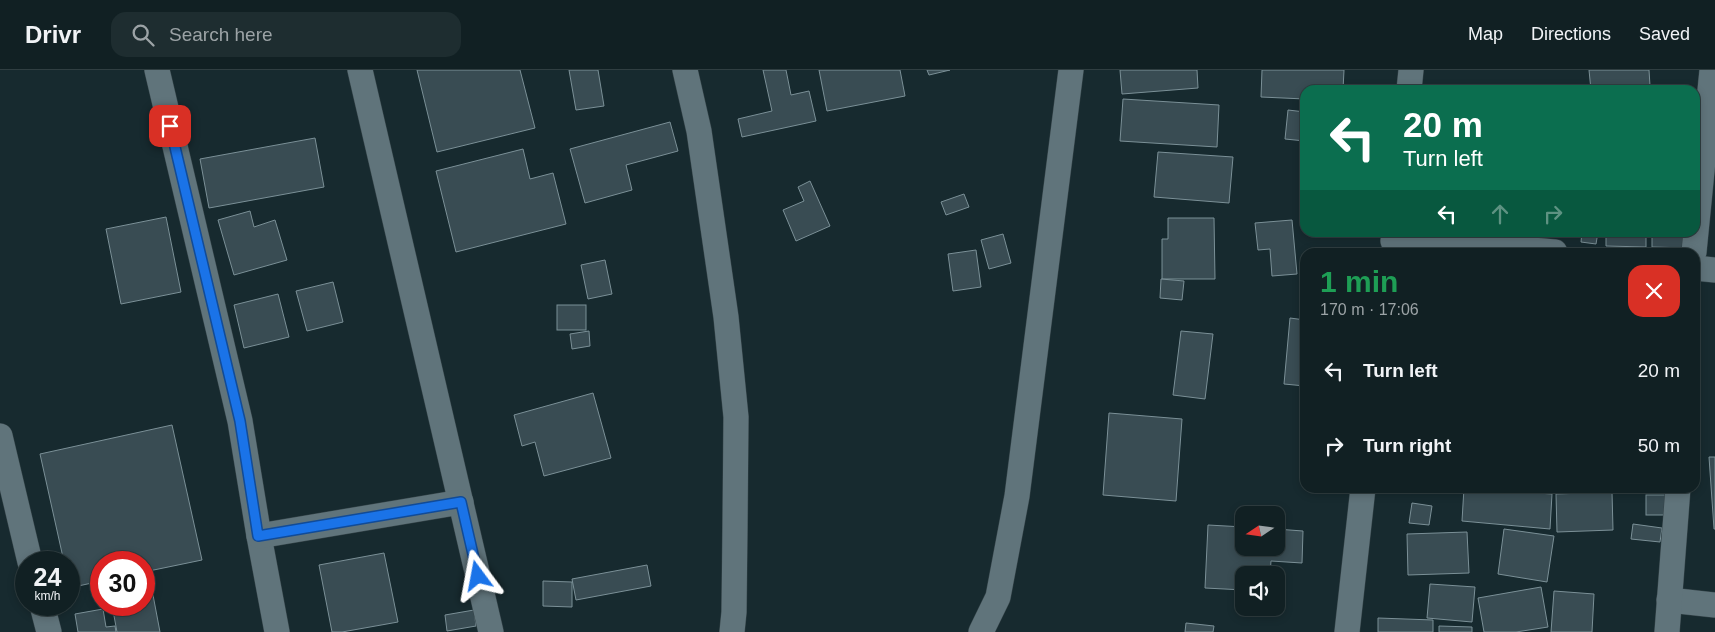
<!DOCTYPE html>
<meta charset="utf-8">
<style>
body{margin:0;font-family:Helvetica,sans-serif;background:#1e2d30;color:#f1f3f6;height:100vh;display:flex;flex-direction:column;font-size:19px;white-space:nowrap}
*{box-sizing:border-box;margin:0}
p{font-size:16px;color:#9ca3a6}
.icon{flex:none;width:28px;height:28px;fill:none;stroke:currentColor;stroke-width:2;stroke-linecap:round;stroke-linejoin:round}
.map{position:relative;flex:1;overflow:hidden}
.details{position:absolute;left:1300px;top:178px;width:400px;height:245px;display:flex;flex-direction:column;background:#112023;border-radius:15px;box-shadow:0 2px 8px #0003,0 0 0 1px #303e41}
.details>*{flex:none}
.banner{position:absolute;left:1300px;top:15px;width:400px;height:152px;border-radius:15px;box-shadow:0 2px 8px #0003,0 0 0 1px #303e41;background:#0b6e4f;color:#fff;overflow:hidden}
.needle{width:32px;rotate:257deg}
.controls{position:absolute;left:1235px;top:436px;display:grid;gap:10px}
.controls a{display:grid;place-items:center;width:50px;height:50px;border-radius:10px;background:#112023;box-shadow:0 2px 8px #0003,0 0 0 1px #303e41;font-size:25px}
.speed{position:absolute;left:15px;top:481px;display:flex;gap:10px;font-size:25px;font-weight:700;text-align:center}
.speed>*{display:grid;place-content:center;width:65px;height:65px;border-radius:50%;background:#112023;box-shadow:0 2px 8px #0003,0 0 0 1px #303e41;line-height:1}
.speed small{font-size:12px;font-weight:400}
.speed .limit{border:8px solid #d22;background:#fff;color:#111}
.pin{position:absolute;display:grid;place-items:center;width:42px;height:42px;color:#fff;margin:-21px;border-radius:10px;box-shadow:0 2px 8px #0006}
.me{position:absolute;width:55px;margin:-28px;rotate:347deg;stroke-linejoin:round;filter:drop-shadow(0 0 4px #0008)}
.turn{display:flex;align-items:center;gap:18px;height:105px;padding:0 20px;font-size:22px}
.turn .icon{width:65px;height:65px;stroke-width:2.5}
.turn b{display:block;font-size:35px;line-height:42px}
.lanes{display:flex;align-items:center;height:48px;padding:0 20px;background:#0003;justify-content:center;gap:25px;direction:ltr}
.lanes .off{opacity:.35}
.round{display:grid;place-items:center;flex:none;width:52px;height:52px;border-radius:15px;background:#1e2d30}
.head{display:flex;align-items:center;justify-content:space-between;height:85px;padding:0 20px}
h1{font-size:30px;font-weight:700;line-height:38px;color:#1e9e55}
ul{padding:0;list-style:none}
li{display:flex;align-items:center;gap:15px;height:75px;padding:0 20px}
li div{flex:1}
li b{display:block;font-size:19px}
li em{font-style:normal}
header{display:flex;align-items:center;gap:30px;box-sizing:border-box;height:70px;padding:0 25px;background:#112023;border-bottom:1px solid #303e41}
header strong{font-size:24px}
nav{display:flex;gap:28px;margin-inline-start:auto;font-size:18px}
.search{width:350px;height:45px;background:#1e2d30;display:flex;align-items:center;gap:12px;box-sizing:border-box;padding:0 18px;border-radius:15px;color:#9ca3a6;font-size:19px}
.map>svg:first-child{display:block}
</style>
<header>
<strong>Drivr</strong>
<div class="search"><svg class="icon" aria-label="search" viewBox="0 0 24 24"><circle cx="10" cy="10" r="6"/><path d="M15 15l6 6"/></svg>Search here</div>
<nav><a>Map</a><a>Directions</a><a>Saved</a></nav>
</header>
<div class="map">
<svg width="1715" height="562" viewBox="0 0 1715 562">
<rect width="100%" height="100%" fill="#172a2f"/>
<g fill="#394c53" stroke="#7b9097">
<path d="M417,0h103l15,58 -98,24z"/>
<path d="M569,0h29l6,36 -28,4z"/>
<path d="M763,0h23l5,25 18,-4 7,30 -74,16 -4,-18 34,-8z"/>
<path d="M819,0h81l5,26 -78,15z"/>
<path d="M927,0h23l-21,5z"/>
<path d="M1120,0h77l1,18 -76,6z"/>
<path d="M1262,0h82l-1,20h-38v9l-44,-2z"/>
<path d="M1589,0h60l1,16 -36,4h-23z"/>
<path d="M1123,29l96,6 -2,42 -97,-6z"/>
<path d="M1288,40l17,2v29l-20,-2z"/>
<path d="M670,52l8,29 -52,14 6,25 -47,13 -15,-54z"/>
<path d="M315,68l9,49 -115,21 -9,-49z"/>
<path d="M523,79l7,30 23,-6 13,51 -110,28 -20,-81z"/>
<path d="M1158,82l75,5 -4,46 -75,-6z"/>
<path d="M810,111l20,45 -34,15 -13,-31 21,-9 -6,-14z"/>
<path d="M964,124l5,13 -23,8 -5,-13z"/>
<path d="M250,141l4,16 21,-7 12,40 -53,15 -16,-55z"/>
<path d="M166,147l15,75 -60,12 -15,-75z"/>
<path d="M1168,148h46l1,61h-53v-40h6z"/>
<path d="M1292,150l5,54 -25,2 -2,-27 -12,1 -3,-27z"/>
<path d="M1582,162h16l-2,12 -15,-2z"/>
<path d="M1606,162h40v15l-40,-1z"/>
<path d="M1652,162h37v16l-37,-1z"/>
<path d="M1003,164l8,29 -22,6 -8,-29z"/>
<path d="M976,180l5,37 -28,4 -5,-37z"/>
<path d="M605,190l7,34 -24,5 -7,-34z"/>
<path d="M1161,209l23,2 -2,19 -22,-2z"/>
<path d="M333,212l10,40 -36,9 -11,-40z"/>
<path d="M278,224l11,43 -45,11 -10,-43z"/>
<rect x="557" y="235" width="29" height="25"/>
<path d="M1290,248l15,2v66l-21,-2z"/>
<path d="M589,261l1,15 -18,3 -2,-15z"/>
<path d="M1181,261l32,3 -8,65 -32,-4z"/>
<path d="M593,323l18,65 -67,18 -9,-34 -13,4 -8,-31z"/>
<path d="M1109,343l73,6 -6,82 -73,-6z"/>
<path d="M172,355l30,135 -58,12v-10h-43v19l-32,7v-26h-5l-24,-108z"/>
<path d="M1709,387h6v72h-1z"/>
<path d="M1464,418l88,6 -2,35 -88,-8z"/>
<path d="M1612,422l1,38 -56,2 -1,-38z"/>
<rect x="1646" y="425" width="21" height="20"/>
<path d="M1412,433l20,3 -3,19 -20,-2z"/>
<path d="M1633,454l29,4 -2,14 -29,-3z"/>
<path d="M1208,455l36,2v21h32v-19l27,2 -1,32 -31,-2 -1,14h-26v15l-39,-2z"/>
<path d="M1504,459l50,7 -7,46 -49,-8z"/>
<path d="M1467,462l2,41 -61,2 -1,-41z"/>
<path d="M384,483l14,69 -56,10h-10l-13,-67z"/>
<path d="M647,495l4,21 -75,14 -4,-21z"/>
<path d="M543,511l29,1v25l-29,-1z"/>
<path d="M1430,514l45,3 -3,35 -45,-4z"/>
<path d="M1541,517l7,40 -32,5h-32l-6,-34z"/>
<path d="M1554,521l40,3 -2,38h-41z"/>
<path d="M153,525l7,37h-43l-5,-27h32v-8z"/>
<path d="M103,539l3,18 9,-1 1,6h-38l-3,-18z"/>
<path d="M474,540l2,16 -29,5 -2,-16z"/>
<path d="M1378,548l55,2v12h-55z"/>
<path d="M1186,553l28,3 -1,6h-28z"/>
<path d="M1439,556l33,1v5h-33z"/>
</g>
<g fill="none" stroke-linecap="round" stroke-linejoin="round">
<g stroke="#354449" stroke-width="26">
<g id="minor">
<path d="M157,0l83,351 19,115 18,96"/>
<path d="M360,0l131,562"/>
<path d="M685,0l14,61 27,186 10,100 -1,110 -1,85 -2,20"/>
<path d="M1409,20l2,-20"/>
<path d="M1393,171l92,5 70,6"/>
<path d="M1694,182l18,-182"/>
<path d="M1695,198l20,2"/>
<path d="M0,366l30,126"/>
<path d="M259,466l202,-34"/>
<path d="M1669,530l46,5"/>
<path d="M42,535l7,27"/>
<path d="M981,562l17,-35 19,-101 54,-426"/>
<path d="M1347,562l16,-144"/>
<path d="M1667,562l11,-144"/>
</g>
</g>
<use href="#minor" stroke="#60747b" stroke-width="25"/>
</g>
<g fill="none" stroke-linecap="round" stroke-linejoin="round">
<g stroke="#114b97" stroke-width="12">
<path id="route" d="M170,56l70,295 18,115 203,-34 17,74"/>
</g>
<use href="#route" stroke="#1a73e8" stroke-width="9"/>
</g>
</svg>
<div class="controls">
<a><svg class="needle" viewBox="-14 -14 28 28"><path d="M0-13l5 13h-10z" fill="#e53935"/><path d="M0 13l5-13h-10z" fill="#9ca3a6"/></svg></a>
<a><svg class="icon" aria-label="sound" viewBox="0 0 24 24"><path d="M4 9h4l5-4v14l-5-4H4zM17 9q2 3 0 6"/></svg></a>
</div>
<div class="speed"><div>24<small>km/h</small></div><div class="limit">30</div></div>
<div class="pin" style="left:170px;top:56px;background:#d93025"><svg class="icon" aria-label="arrive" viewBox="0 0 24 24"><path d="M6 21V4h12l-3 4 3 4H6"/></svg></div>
<svg class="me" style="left:478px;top:506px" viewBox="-20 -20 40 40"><path d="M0-17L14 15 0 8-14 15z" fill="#1a73e8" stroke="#fff" stroke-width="4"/></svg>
<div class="banner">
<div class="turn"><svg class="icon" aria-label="left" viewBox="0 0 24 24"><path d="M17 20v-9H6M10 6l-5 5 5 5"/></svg><div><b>20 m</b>Turn left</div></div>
<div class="lanes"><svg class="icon" aria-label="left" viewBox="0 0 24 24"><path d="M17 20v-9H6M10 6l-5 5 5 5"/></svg><svg class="icon off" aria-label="ahead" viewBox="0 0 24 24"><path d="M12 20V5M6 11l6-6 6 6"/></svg><svg class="icon off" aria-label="right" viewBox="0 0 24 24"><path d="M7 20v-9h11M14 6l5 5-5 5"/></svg></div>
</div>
<section class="details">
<div class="head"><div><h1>1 min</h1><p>170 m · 17:06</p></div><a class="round" style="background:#d93025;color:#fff"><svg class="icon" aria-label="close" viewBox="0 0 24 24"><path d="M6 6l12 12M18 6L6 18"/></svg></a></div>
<ul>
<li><svg class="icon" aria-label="left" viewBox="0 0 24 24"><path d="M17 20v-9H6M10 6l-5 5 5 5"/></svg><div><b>Turn left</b></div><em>20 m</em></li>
<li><svg class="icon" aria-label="right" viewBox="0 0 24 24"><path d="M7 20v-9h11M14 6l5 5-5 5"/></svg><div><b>Turn right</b></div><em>50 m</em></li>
</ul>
</section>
</div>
